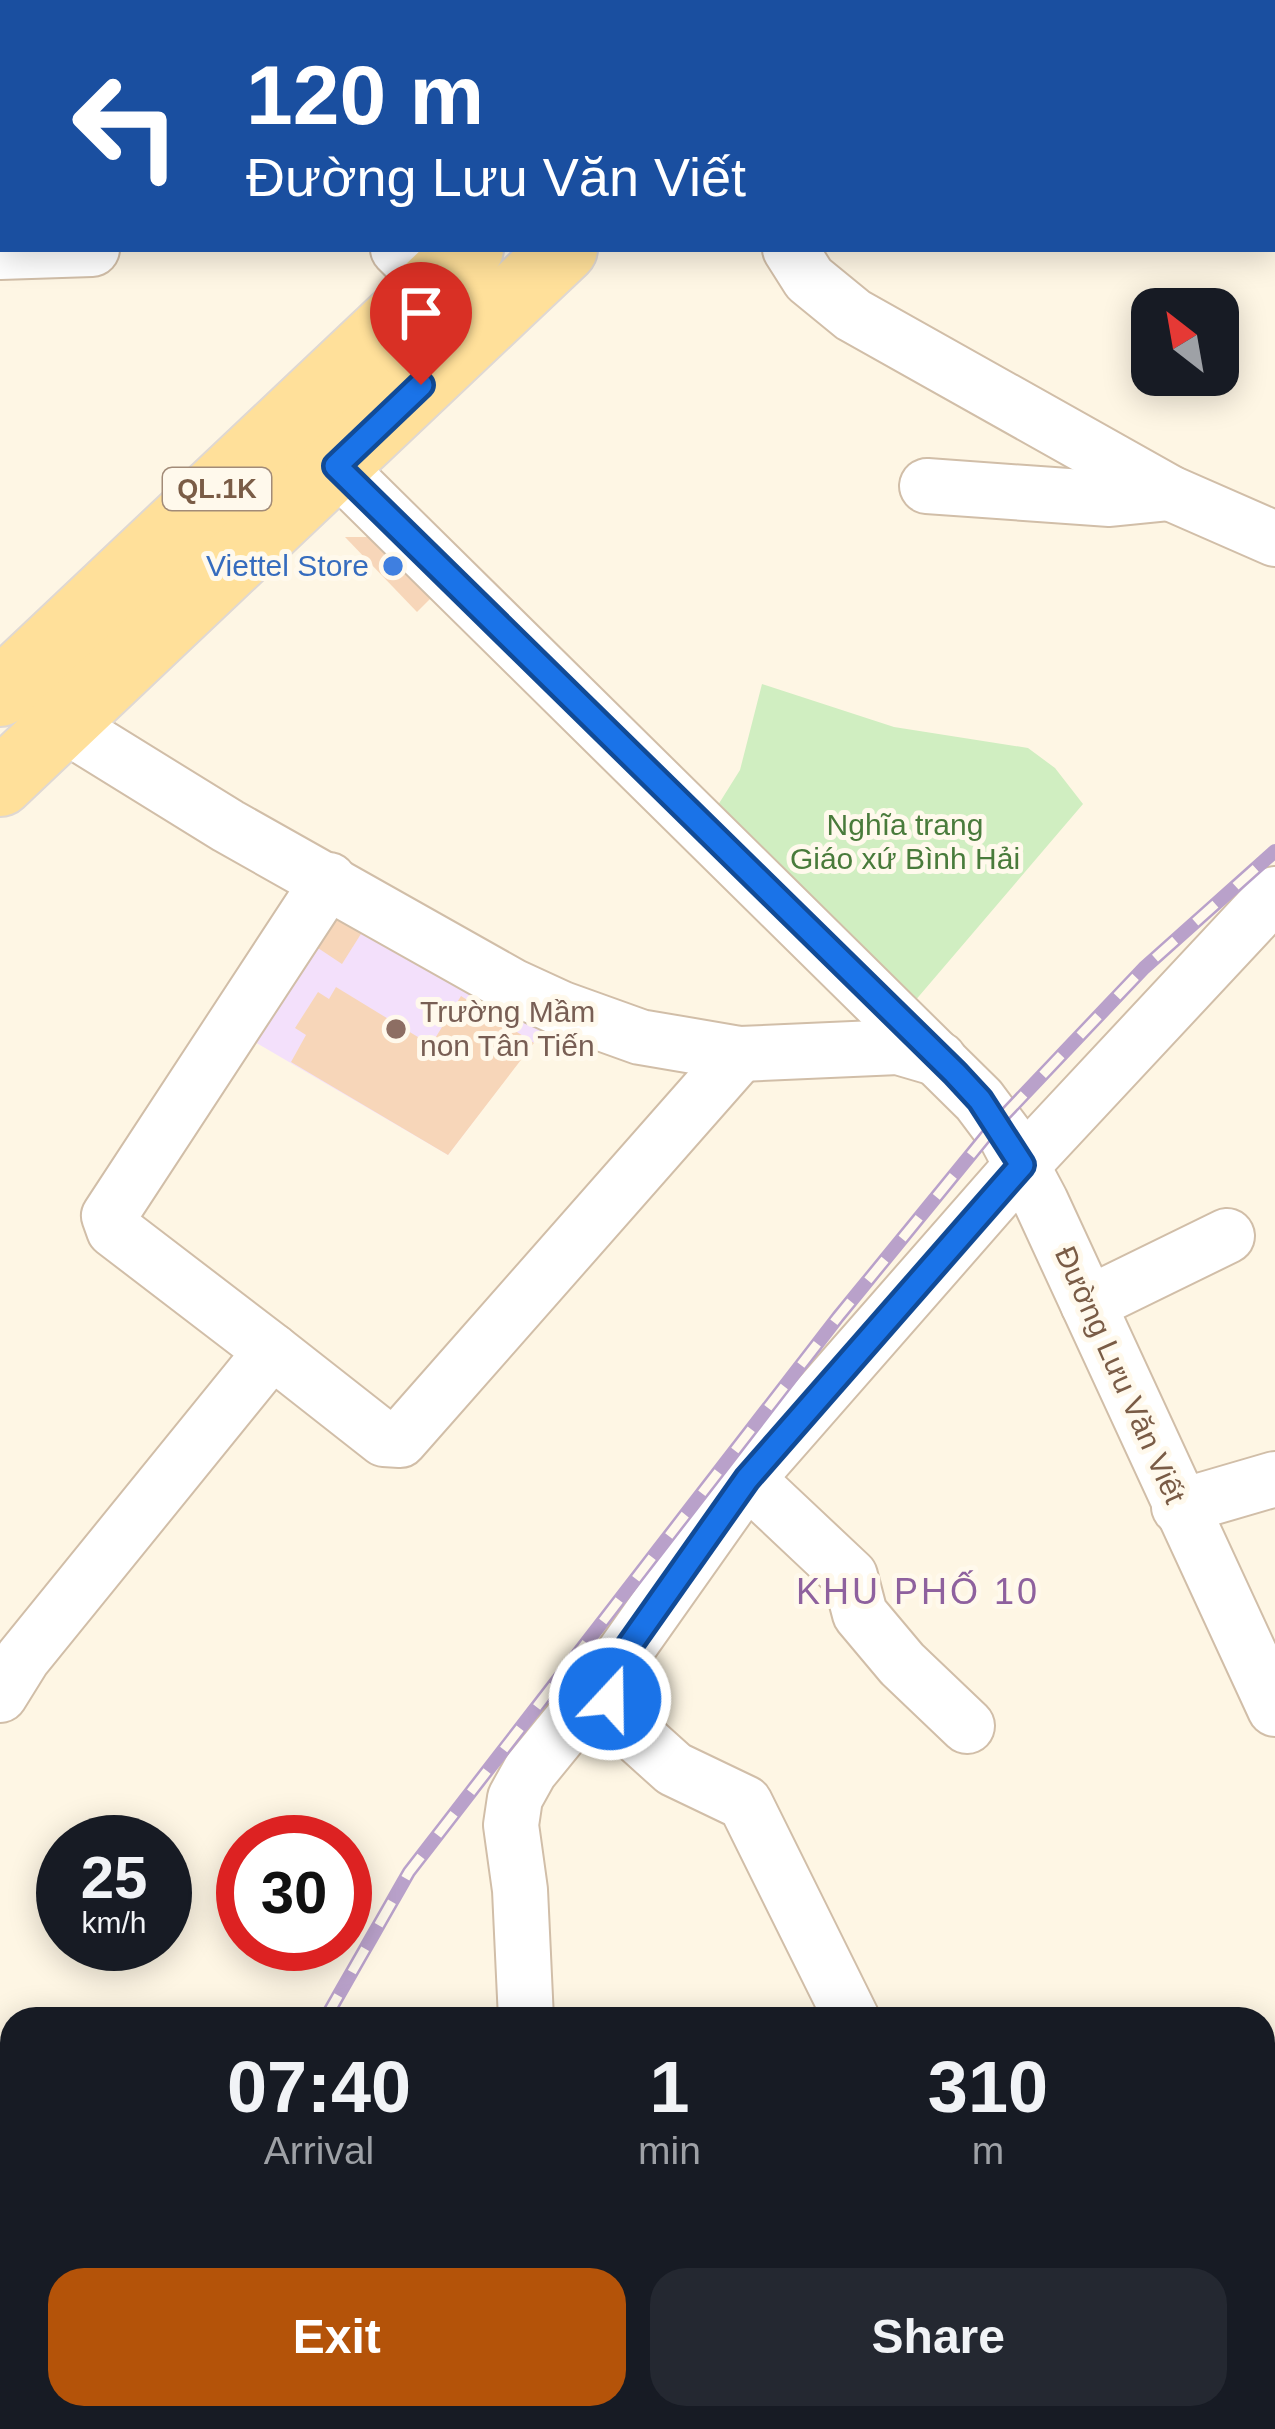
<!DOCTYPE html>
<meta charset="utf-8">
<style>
body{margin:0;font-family:Arial,sans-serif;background:#242831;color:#f1f3f6;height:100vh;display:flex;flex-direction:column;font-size:45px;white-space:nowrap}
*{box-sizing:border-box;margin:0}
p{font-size:39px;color:#9ea1a6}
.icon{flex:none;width:66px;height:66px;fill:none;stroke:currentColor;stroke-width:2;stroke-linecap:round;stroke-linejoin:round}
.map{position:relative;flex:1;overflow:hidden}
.panel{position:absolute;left:0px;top:2007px;width:1275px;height:423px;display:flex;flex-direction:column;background:#171b24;border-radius:36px 36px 0 0;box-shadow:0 6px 30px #0003}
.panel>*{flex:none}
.hud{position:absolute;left:0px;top:0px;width:1275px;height:252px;box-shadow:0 6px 30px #0003;background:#1a4fa0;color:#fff;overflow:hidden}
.needle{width:78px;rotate:329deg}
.fabs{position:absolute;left:1131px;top:288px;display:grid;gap:24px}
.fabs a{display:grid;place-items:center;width:108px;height:108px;border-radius:24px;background:#171b24;box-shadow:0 6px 30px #0003;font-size:60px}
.speed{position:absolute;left:36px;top:1815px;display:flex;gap:24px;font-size:60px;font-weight:700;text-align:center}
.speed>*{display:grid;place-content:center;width:156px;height:156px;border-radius:50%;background:#171b24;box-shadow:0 6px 30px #0003;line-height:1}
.speed small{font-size:30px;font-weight:400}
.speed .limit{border:18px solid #d22;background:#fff;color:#111}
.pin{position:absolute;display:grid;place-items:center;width:102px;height:102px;color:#fff;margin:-123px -51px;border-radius:50% 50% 50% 0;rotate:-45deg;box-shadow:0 0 12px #0007}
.pin .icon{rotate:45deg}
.me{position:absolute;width:132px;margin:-66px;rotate:21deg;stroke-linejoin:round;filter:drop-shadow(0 0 9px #0008)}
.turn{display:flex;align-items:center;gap:42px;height:252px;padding:0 48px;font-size:54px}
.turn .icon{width:156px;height:156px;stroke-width:2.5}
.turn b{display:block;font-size:84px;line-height:102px}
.eta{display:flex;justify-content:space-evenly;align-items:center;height:204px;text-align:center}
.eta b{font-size:72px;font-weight:800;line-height:84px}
.action{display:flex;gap:24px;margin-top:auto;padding:24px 48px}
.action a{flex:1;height:138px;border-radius:36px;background:#b45309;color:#fff;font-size:48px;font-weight:800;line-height:138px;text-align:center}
.action a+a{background:#242831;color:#f1f3f6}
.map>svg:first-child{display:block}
</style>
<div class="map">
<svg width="1275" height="2429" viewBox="0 0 1275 2429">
<rect width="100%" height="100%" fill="#fef6e4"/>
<path fill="#f3e0fb" d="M333,899l216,123 -101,133 -205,-120z"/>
<path fill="#d0eec1" d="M762,684l132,43 134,21 27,20 28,36 -169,198 -201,-189 27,-43z"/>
<g fill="#f7d6b9">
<path d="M345,537h35l57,55 -20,20z"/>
<path d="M333,899l38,19 -29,46 -36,-24z"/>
<path d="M336,987l95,58 30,-49 73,47 -86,112 -157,-93 15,-27 -11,-7 23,-36 11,7z"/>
<path d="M1275,2199v49l-12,-24v-21z"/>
</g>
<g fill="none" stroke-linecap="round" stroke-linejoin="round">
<g stroke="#d1bea8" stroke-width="58">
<g id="minor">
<path d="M30,0l3,3"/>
<path d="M258,0l3,3"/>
<path d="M695,0l3,3"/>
<path d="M1009,0l3,3"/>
<path d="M398,249l35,35"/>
<path d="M790,249l19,30 44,36 317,178 105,46"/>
<path d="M0,252l92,-3"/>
<path d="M336,466l643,634 27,36 35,66 234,507"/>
<path d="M927,486l183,13 60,-6"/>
<path d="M63,724l165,102 284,160 50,23 78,28 100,17 158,-7 41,12"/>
<path d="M1088,1304l139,-68"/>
<path d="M272,1351l112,88 16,1 340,-386"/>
<path d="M747,1479l103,97 10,38 42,50 65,62"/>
<path d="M1179,1507l96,-28"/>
<path d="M0,1695l23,-37 249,-307 -158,-121 -5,-14 220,-336"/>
<path d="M526,2019l-6,-129 -9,-65 4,-27 15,-27 80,-98"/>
<path d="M852,2019l-107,-216 -71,-34 -50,-45 -14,-25v-26l137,-194 275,-314 253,-271"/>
<path d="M1263,2364l12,-6"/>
<path d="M1075,2418l4,11"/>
<path d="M1131,2429l22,-11"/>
</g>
</g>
<g stroke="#dfd8d3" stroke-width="70">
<g id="major">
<path d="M730,3l3,-3"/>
<path d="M822,3l3,-3"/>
<path d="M0,693l470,-444"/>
<path d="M0,783l564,-534"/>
</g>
</g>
<use href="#minor" stroke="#fff" stroke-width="54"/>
<use href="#major" stroke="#ffe09a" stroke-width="66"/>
<g stroke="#b9a1ca" stroke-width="14">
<g id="rail">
<path d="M325,2019l84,-147 429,-555 157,-192 149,-157 131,-117"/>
<path d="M104,2429l5,-11"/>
</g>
</g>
<use href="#rail" stroke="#fff9ec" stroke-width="9" stroke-dasharray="27" stroke-linecap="butt"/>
</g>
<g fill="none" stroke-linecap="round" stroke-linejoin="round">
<g stroke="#114b97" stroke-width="30">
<path id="route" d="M421,385l-85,81 619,607 25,27 42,65 -275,314 -137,194v26"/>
</g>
<use href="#route" stroke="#1a73e8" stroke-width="21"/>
</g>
<circle fill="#3f7fe0" stroke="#fff9ec" stroke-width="4.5" cx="393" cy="566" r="12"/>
<circle fill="#8d6e63" stroke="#fff9ec" stroke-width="4.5" cx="396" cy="1029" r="12"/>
<g text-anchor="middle" stroke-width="10" stroke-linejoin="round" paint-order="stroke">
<rect fill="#fff9ec" stroke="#a28b78" stroke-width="3" x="163" y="468" width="108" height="42" rx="9"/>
<g font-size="27" font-weight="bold" fill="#7a5c46">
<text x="217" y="498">QL.1K</text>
</g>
<g font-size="30" fill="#366cbe" stroke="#fff9ec" text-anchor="end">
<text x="369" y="576">Viettel Store</text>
</g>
<g font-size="30" fill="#497b3b" stroke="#fff9ec">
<text x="905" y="835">Nghĩa trang<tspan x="905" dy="34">Giáo xứ Bình Hải</tspan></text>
</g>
<g font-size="30" fill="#785e54" stroke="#fff9ec" text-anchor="start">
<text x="420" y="1022">Trường Mầm<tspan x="420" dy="34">non Tân Tiến</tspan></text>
</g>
<g font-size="30" fill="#7a5c46" stroke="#fff9ec">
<text transform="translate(1120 1375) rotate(66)" y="10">Đường Lưu Văn Viết</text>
</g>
<g font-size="36" letter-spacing="3" fill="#8e619e" stroke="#fff9ec">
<text x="918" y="1604">KHU PHỐ 10</text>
</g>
</g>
</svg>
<div class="fabs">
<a><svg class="needle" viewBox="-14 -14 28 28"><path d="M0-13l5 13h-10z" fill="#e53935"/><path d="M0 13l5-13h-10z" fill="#9ea1a6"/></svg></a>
</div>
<div class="speed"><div>25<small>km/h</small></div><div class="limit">30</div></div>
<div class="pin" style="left:421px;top:385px;background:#d93025"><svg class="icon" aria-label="arrive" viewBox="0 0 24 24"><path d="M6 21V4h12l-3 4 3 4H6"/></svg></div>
<svg class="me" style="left:610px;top:1699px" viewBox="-20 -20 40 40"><circle r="17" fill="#1a73e8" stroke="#fff" stroke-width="3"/><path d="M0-11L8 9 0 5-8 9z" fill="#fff"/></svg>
<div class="hud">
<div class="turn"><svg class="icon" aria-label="left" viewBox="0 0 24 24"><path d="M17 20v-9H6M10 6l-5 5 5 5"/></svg><div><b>120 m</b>Đường Lưu Văn Viết</div></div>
</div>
<section class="panel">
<div class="eta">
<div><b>07:40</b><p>Arrival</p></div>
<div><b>1</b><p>min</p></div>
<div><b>310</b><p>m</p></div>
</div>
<div class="action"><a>Exit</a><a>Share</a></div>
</section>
</div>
